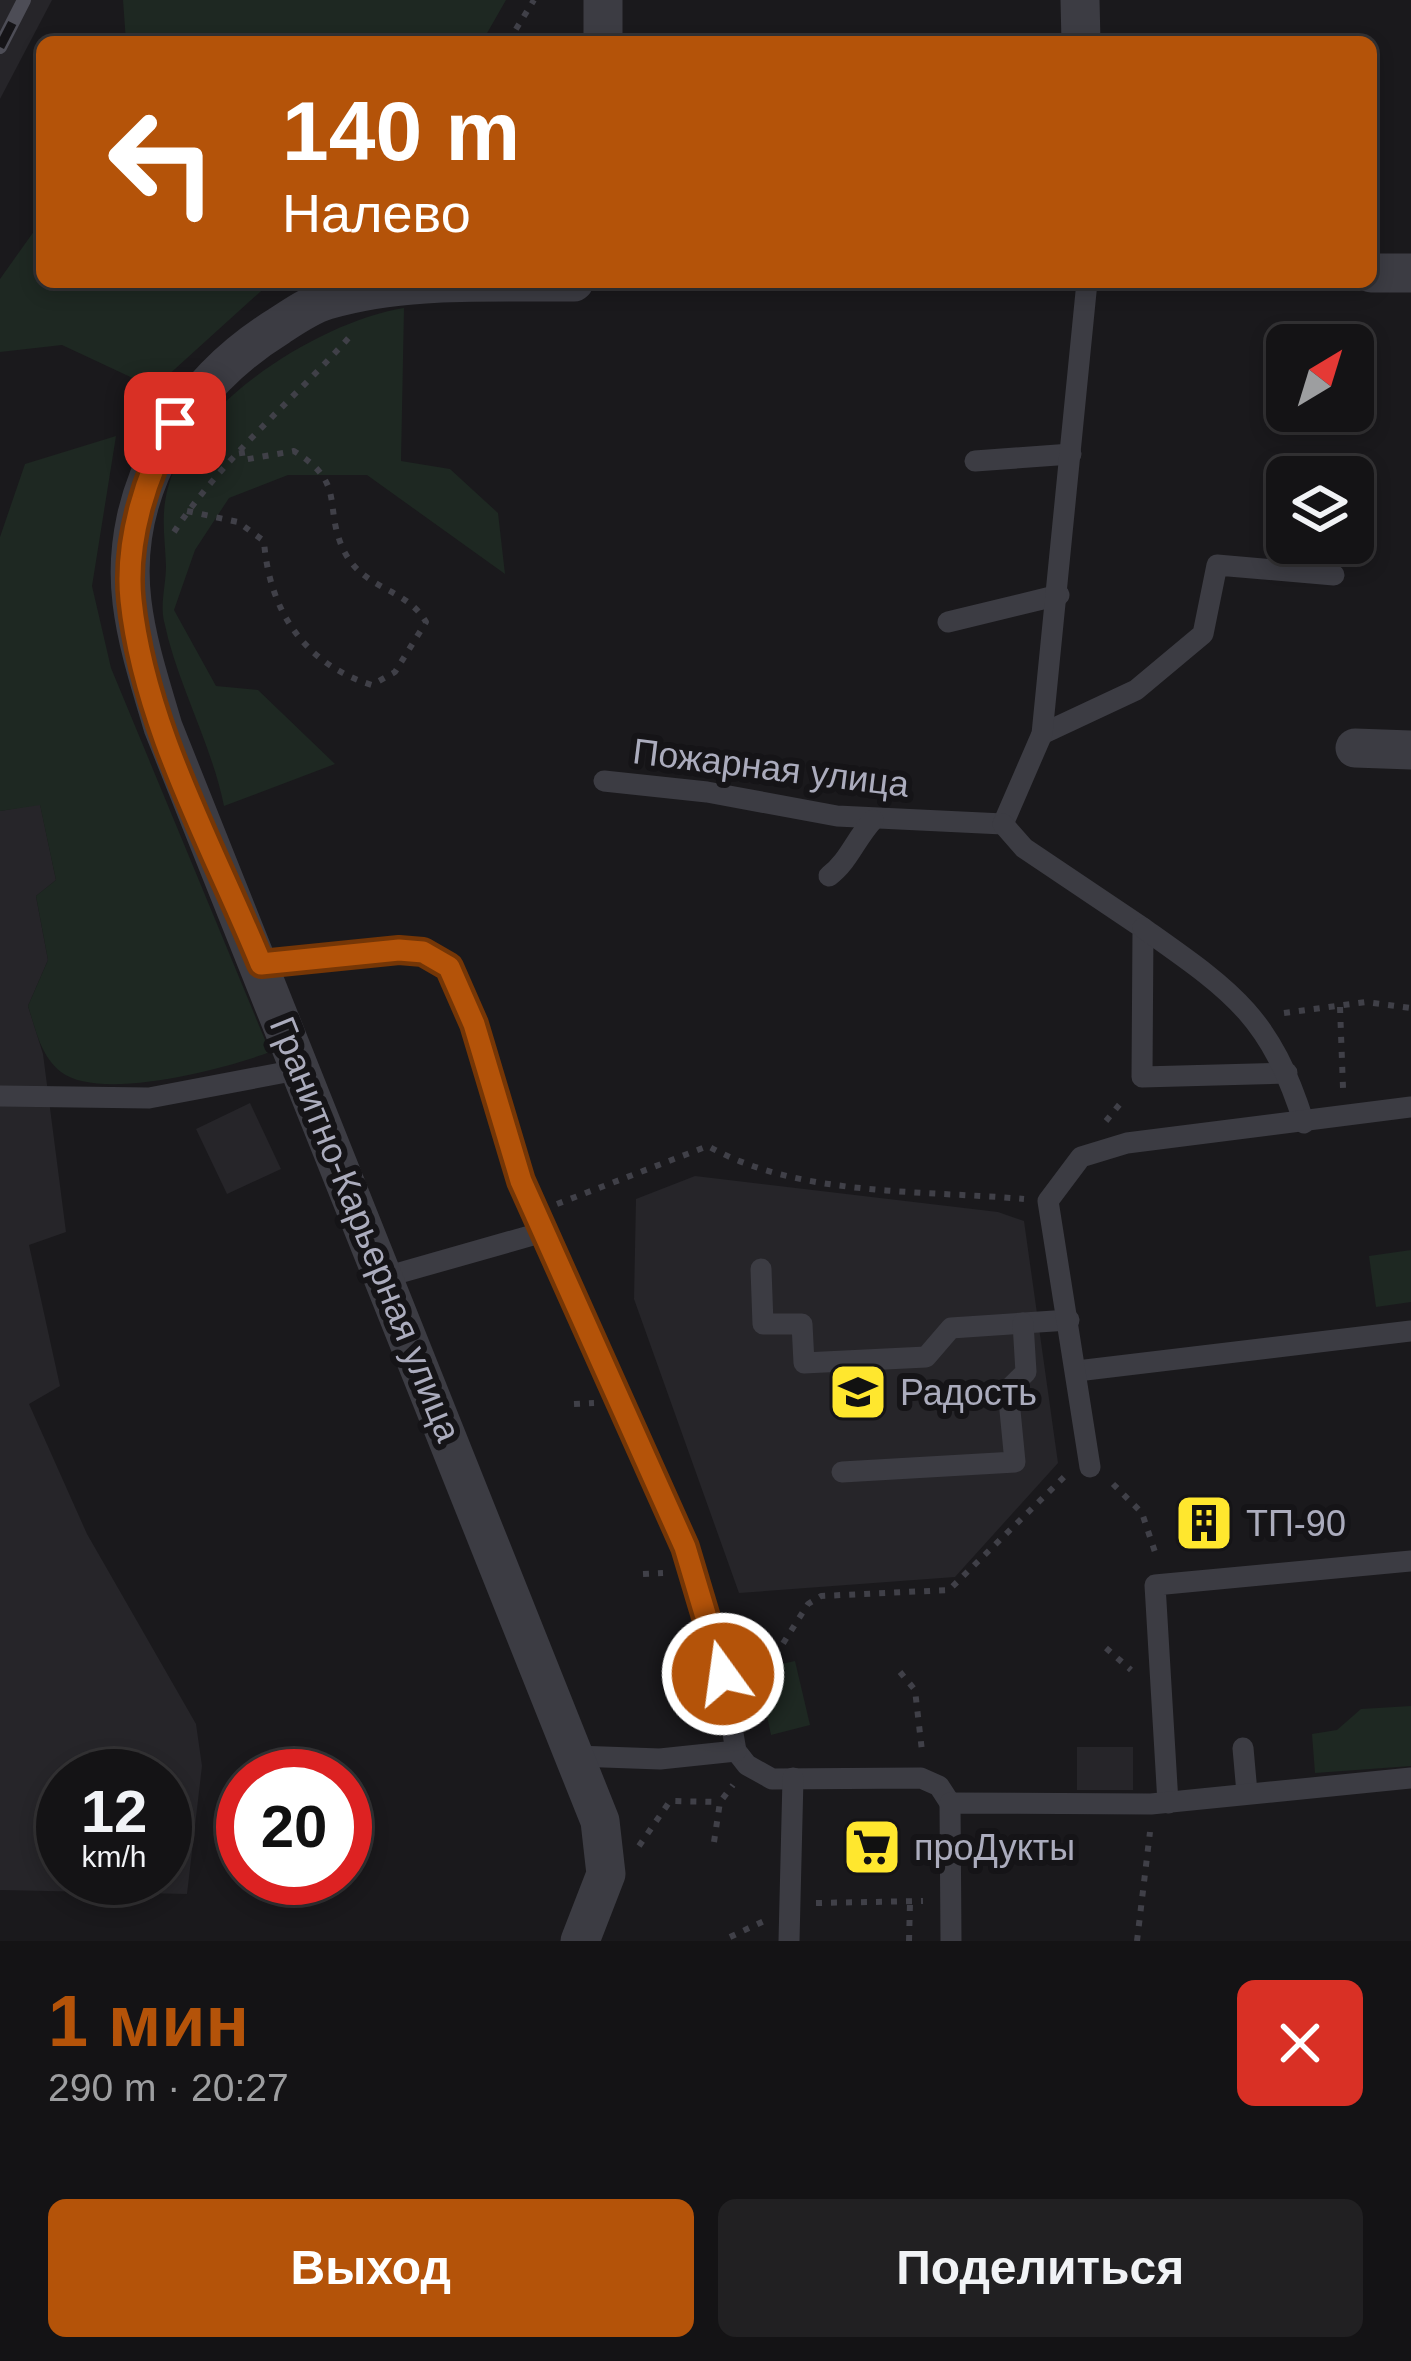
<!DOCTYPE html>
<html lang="ru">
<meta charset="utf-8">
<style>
body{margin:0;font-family:Arial,sans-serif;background:#212022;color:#f1f3f6;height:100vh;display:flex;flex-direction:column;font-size:45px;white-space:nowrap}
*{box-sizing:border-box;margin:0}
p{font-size:39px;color:#9d9ea0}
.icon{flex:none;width:66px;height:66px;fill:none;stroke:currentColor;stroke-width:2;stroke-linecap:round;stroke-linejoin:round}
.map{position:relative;height:1941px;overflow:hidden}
.side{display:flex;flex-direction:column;background:#141315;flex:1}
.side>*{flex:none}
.hud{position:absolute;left:36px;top:36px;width:1341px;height:252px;border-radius:18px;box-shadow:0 6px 18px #0003,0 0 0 3px #333234;background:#b45309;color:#fff;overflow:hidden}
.needle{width:78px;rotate:38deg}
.fabs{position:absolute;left:1266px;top:324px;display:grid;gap:24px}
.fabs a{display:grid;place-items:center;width:108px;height:108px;border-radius:18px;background:#141315;box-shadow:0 6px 18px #0003,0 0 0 3px #333234;font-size:60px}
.speed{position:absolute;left:36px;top:1749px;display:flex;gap:24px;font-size:60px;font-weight:700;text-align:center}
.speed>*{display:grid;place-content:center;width:156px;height:156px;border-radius:50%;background:#141315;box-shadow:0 6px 18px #0003,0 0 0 3px #333234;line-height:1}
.speed small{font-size:30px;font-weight:400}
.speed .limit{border:18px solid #d22;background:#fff;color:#111}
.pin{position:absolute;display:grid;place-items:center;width:102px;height:102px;color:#fff;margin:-51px;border-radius:24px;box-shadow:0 6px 18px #0006}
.me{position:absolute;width:132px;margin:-66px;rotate:346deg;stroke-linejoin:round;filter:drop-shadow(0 0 9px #0008)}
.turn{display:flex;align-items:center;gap:42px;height:252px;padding:0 48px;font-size:54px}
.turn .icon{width:156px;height:156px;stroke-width:2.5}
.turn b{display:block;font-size:84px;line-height:102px}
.round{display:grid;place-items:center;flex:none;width:126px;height:126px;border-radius:18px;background:#212022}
.headline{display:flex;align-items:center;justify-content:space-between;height:204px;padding:0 48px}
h1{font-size:72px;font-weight:700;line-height:90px;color:#b45309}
.primary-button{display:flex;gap:24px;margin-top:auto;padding:24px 48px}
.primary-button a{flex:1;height:138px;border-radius:18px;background:#b45309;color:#fff;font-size:48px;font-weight:700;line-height:138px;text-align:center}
.primary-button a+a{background:#212022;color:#f1f3f6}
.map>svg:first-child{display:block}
</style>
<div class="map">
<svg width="1411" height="1941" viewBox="0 0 1411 1941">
<rect width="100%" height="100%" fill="#1a191c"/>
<g fill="#262529" fill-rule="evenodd">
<path d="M0,0h52l-52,99z"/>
<path d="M40,804l16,76 -20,16 12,64 -20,46 15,48 23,178 -37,13 31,141 -31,18 58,130 109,190 6,42 -15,128 -187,-4v-1079zM63,1776h102v102h-102z"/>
<path d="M250,1103l31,66 -54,25 -31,-65z"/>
<path d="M695,1176l303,36 26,9 34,242 -103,114 -216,16 -105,-294 2,-100z"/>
<rect x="1077" y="1747" width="56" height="43"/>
</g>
<g fill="#1e2822">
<path d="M123,0h383l-24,42h-356z"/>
<path d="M42,220v62h229l-117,106 -92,-43 -62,7v-73z"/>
<path d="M404,308l-3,153 49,8 48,44 7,61 -138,-99h-79l-59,23 -34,52 -21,60 42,76 42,4 77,74 -111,42c-13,-64 -47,-122 -60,-185 -4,-17 2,-37 2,-55 -1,-30 -6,-52 3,-82 26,-84 153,-163 235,-176z"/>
<path d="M116,436l-24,150 19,82 159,384c-45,17 -170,50 -209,20 -21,-17 -25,-42 -33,-66l20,-46 -12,-64 20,-16 -16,-75 -40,6v-274l25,-73z"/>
<path d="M1411,1250v52l-35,5 -7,-51z"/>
<path d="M795,1661l15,64 -39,10 -14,-66z"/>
<path d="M1411,1706v60l-96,7 -3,-39 25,-4 24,-21z"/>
</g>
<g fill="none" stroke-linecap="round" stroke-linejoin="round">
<g stroke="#404048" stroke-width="6" stroke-dasharray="6 9" stroke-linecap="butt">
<path d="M508,42l26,-42"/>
<path d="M187,511l51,11 26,19c5,69 40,123 108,144l23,-13 31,-50c-20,-35 -63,-31 -83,-73 -20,-44 4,-65 -49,-98l-51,9 -2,-13"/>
<path d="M174,532c49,-75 120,-132 179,-199"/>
<path d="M1340,1007l3,81"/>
<path d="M1284,1013l82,-11 45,6"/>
<path d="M1106,1121l18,-22"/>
<path d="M557,1204l151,-58c90,51 215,44 316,53"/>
<path d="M574,1404l20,-1"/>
<path d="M1113,1484l29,29 15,45"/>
<path d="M643,1574l20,-1"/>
<path d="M1106,1648l25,22"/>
<path d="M900,1672l15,18 7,61"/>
<path d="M751,1694l57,-90 13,-8 128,-6 116,-114"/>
<path d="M714,1842l6,-40 13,-17"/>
<path d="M639,1846l31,-45 50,1"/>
<path d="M816,1903l107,-2"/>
<path d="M730,1937l34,-16"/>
<path d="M909,1941l1,-38"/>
<path d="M1137,1941l13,-109"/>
</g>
<g stroke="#3c3c43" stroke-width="21">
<path d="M975,461l96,-7"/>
<path d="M948,622l111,-27"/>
<path d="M1042,734l94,-44 67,-56 14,-69 117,10"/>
<path d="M604,781l103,11 130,24 166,8"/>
<path d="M1003,824l39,-90 45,-452"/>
<path d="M1003,824l21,24 119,80 -1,149 145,-4"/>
<path d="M829,876c20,-15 27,-38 44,-56"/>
<path d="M1143,928c89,63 127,87 161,195"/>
<path d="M261,965c43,-5 155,-31 187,2 31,32 53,167 73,215 80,190 183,362 215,569l11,14 25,14 149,-1 18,8 11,17"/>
<path d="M0,1096l149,2 153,-29"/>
<path d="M761,1269l2,55h39l2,39 122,-6 25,-29 118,-8"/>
<path d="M385,1277l162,-46"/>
<path d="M1077,1371l334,-40"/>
<path d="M1090,1467l-42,-266 33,-44 46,-14 284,-36"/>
<path d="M842,1472l173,-10 -7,-72 18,-18 -3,-49"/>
<path d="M1243,1748l4,45"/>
<path d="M576,1756l84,3 76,-8"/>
<path d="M1168,1803l-13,-218 256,-24"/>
<path d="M789,1941l4,-163"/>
<path d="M951,1941l-1,-138 201,1 260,-26"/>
</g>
<g stroke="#3c3c43" stroke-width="39">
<path d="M603,0v42"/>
<path d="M1080,0l1,42"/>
<path d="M1371,273h40"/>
<path d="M574,282c-82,1 -168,-5 -247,18 -17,5 -33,16 -48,26 -93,57 -161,162 -147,276 5,42 19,84 31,125l437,1094 6,53 -26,67"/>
<path d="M1355,748l56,2"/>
</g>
<g stroke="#4d4d56" stroke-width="14">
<path id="rail" d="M0,47l24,-47"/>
</g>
<use href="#rail" stroke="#151417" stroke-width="9" stroke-dasharray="27" stroke-linecap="butt"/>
</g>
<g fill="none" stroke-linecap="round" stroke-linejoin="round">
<g stroke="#753606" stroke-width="30">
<path id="route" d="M175,423c-29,51 -50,118 -44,177 13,126 83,249 130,364l138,-14 24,2 26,15 25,57 47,157 164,366 38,127"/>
</g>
<use href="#route" stroke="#b45309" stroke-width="21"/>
</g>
<defs>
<g id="school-square" transform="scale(3)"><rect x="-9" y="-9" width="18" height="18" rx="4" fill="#ffe72e" stroke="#151417"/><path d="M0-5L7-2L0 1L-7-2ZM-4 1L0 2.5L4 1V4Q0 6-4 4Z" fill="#111"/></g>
<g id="building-square" transform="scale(3)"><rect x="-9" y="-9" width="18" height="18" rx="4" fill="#ffe72e" stroke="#151417"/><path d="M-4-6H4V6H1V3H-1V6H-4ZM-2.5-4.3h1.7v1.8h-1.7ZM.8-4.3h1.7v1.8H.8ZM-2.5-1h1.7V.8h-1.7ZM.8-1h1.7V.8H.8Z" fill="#111"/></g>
<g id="supermarket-square" transform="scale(3)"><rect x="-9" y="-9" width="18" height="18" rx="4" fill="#ffe72e" stroke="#151417"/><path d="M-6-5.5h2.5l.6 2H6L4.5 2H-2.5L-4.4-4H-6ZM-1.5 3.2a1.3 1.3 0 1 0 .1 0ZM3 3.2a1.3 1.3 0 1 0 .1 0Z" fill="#111"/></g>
</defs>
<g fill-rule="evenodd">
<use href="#school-square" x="858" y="1392"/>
<use href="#building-square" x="1204" y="1523"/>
<use href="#supermarket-square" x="872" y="1847"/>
</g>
<g text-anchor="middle" stroke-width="12" stroke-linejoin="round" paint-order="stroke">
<g font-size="36" fill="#abacbd" stroke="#151417">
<text transform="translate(771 767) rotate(7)" y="13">Пожарная улица</text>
<text transform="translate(366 1229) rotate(68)" y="13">Гранитно-Карьерная улица</text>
</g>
<g font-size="36" fill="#abacbd" stroke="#151417" text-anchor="start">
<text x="900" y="1405">Радость</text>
<text x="1246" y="1536">ТП-90</text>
<text x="914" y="1860">проДукты</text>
</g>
</g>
</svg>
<div class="fabs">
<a><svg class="needle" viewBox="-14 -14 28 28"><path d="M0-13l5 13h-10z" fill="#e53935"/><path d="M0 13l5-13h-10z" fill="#9d9ea0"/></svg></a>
<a><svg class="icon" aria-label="layers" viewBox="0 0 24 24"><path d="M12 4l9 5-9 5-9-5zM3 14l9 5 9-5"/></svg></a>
</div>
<div class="speed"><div>12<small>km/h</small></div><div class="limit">20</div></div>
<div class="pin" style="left:175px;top:423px;background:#d93025"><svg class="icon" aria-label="arrive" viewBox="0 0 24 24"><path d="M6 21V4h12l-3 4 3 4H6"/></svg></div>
<svg class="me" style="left:723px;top:1674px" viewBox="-20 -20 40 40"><circle r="17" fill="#b45309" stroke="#fff" stroke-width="3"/><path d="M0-11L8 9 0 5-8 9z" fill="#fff"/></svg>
<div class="hud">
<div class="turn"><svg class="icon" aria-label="left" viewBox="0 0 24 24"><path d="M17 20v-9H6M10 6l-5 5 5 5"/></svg><div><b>140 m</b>Налево</div></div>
</div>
</div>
<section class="side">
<div class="headline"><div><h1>1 мин</h1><p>290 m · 20:27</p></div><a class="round" style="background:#d93025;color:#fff"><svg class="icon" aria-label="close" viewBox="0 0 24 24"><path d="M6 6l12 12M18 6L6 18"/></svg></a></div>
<div class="primary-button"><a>Выход</a><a>Поделиться</a></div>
</section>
